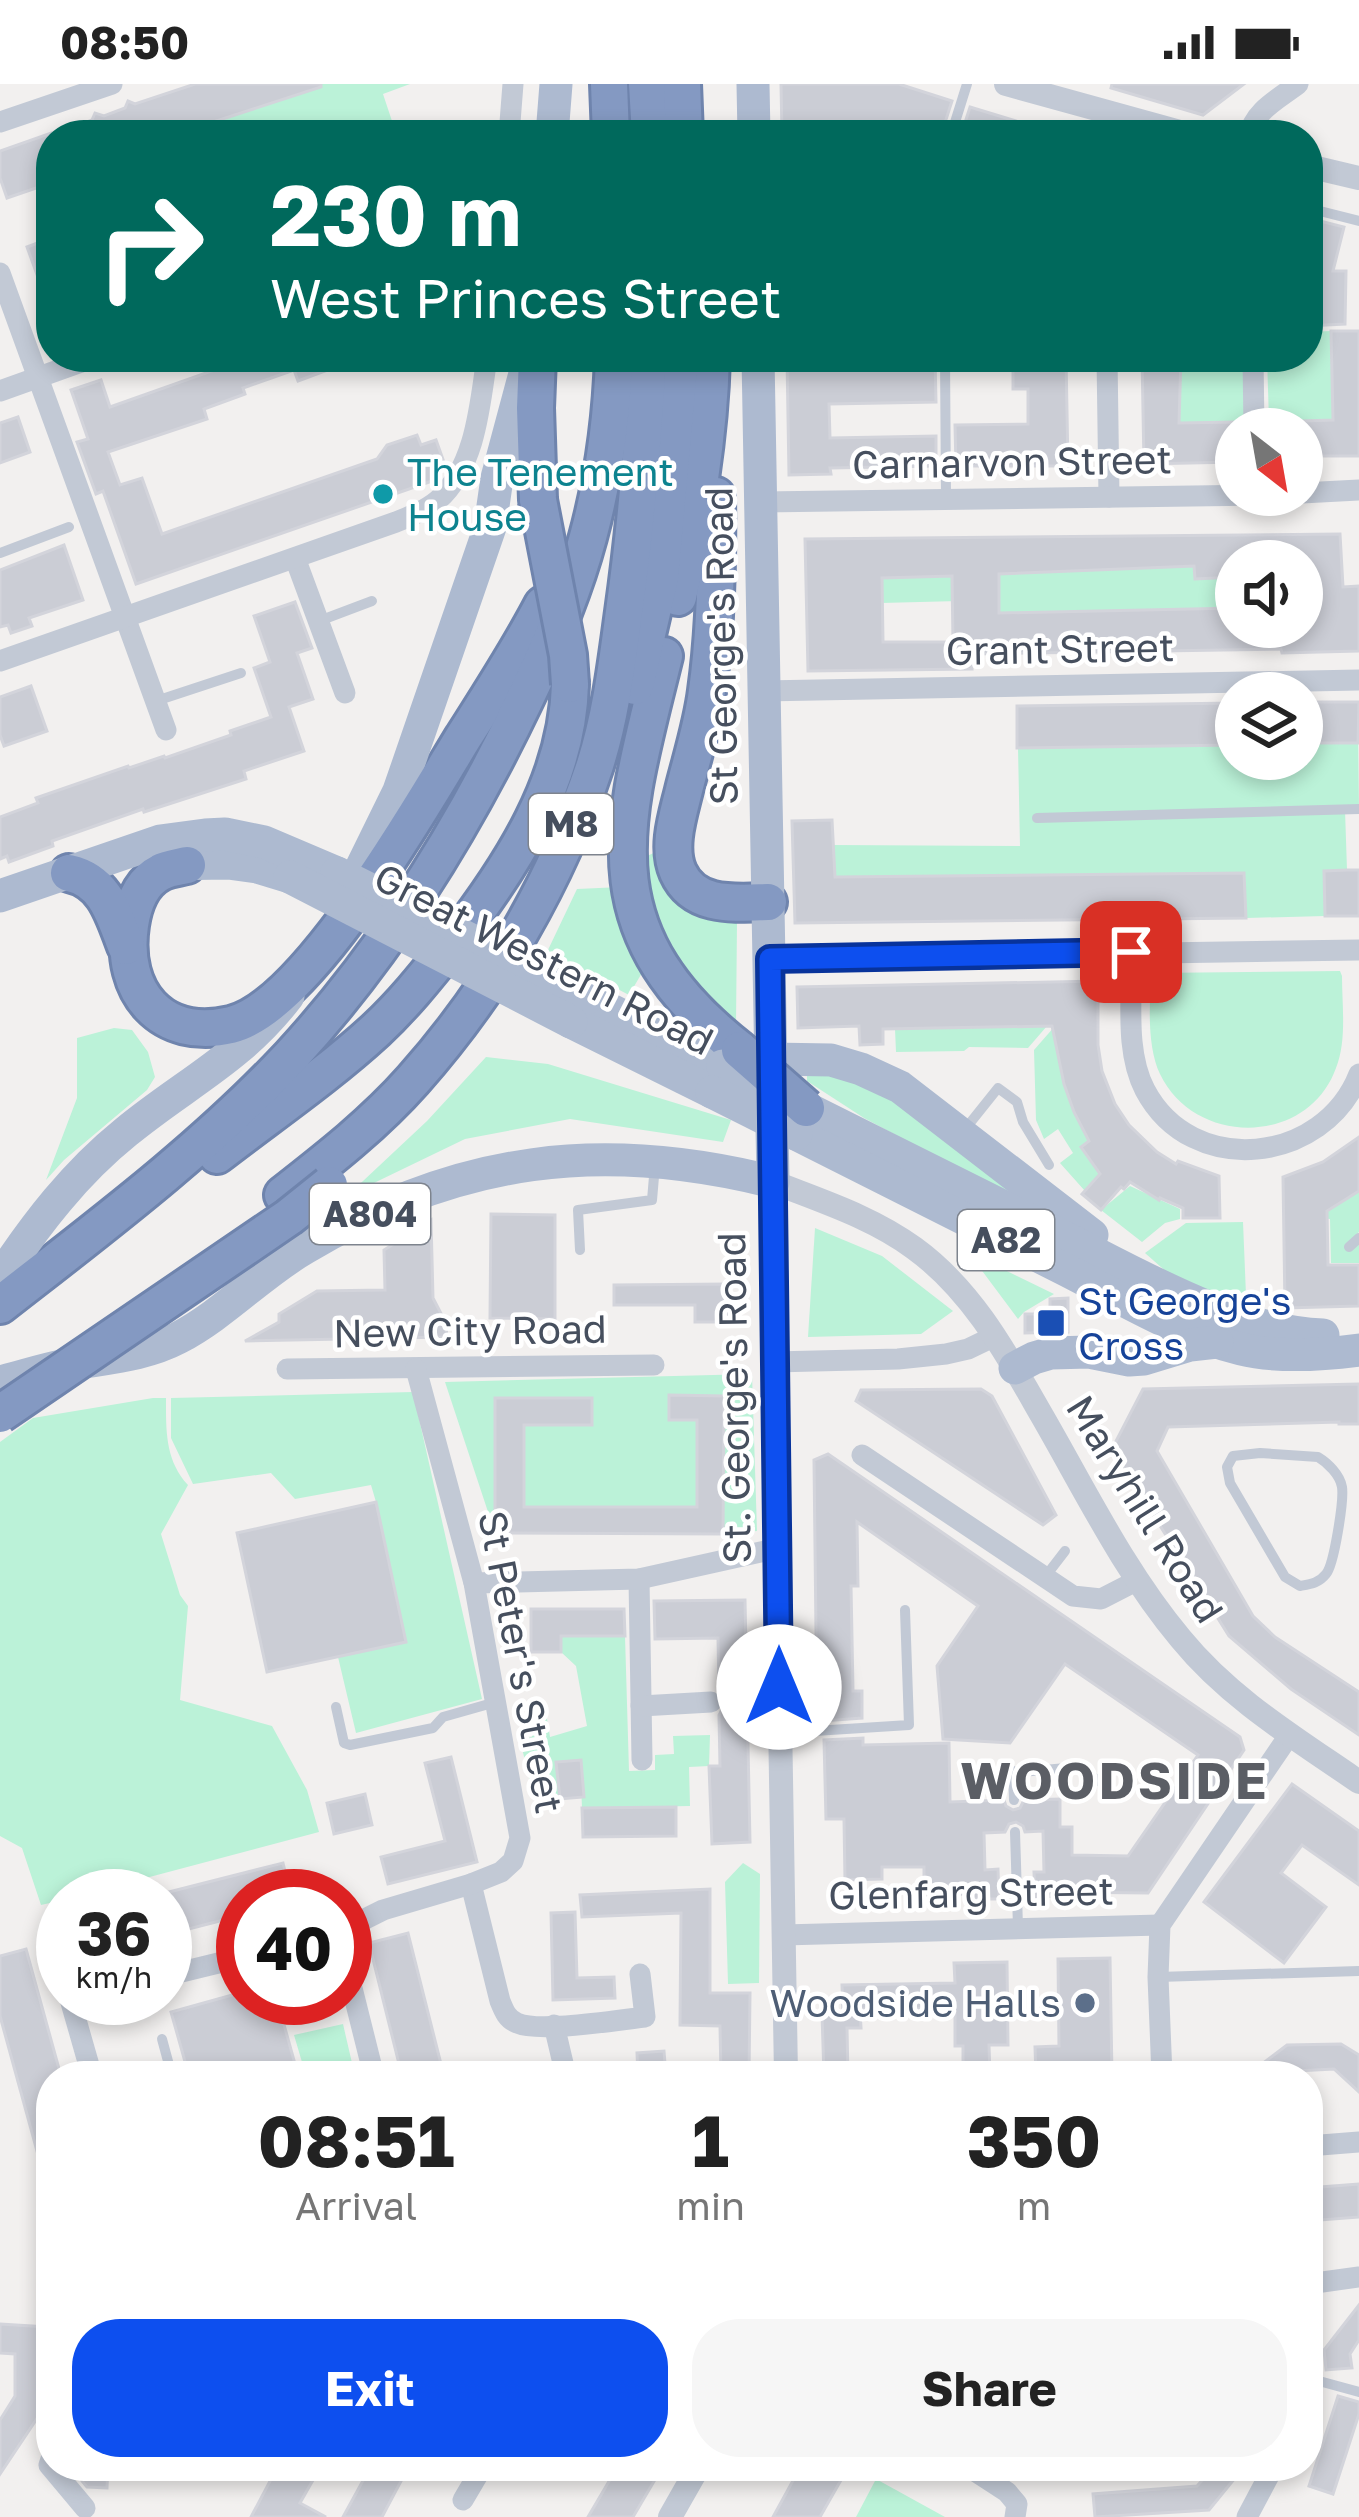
<!DOCTYPE html>
<style>
body{margin:0;font-family:"Golos Text",sans-serif;background:#f6f6f6;color:#222;height:100vh;display:flex;flex-direction:column;font-size:45px;white-space:nowrap}
*{box-sizing:border-box;margin:0}
p{font-size:39px;color:#767676}
.icon{flex:none;width:66px;height:66px;fill:none;stroke:currentColor;stroke-width:2;stroke-linecap:round;stroke-linejoin:round}
.map{position:relative;flex:1;overflow:hidden}
.details{position:absolute;left:36px;top:1977px;width:1287px;height:420px;display:flex;flex-direction:column;background:#fff;border-radius:48px;box-shadow:0 6px 18px #0003}
.details>*{flex:none}
.hud{position:absolute;left:36px;top:36px;width:1287px;height:252px;border-radius:48px;box-shadow:0 6px 18px #0003;background:#00695c;color:#fff;overflow:hidden}
.needle{width:78px;rotate:149deg}
.controls{position:absolute;left:1215px;top:324px;display:grid;gap:24px}
.controls a{display:grid;place-items:center;width:108px;height:108px;border-radius:50%;background:#fff;box-shadow:0 6px 18px #0003;font-size:60px}
.speed{position:absolute;left:36px;top:1785px;display:flex;gap:24px;font-size:60px;font-weight:700;text-align:center}
.speed>*{display:grid;place-content:center;width:156px;height:156px;border-radius:50%;background:#fff;box-shadow:0 6px 18px #0003;line-height:1}
.speed small{font-size:30px;font-weight:400}
.speed .limit{border:18px solid #d22;background:#fff;color:#111}
.pin{position:absolute;display:grid;place-items:center;width:102px;height:102px;color:#fff;margin:-51px;border-radius:24px;box-shadow:0 6px 18px #0006}
.me{position:absolute;width:132px;margin:-66px;rotate:0deg;stroke-linejoin:round;filter:drop-shadow(0 0 9px #0008)}
.turn{display:flex;align-items:center;gap:42px;height:252px;padding:0 36px;font-size:54px}
.turn .icon{width:156px;height:156px;stroke-width:2.5}
.turn b{display:block;font-size:84px;line-height:102px}
.eta{display:flex;justify-content:space-evenly;align-items:center;height:204px;text-align:center}
.eta b{font-size:72px;font-weight:700;line-height:84px}
.button{display:flex;gap:24px;margin-top:auto;padding:24px 36px}
.button a{flex:1;height:138px;border-radius:48px;background:#0d4fef;color:#fff;font-size:48px;font-weight:700;line-height:138px;text-align:center}
.button a+a{background:#f6f6f6;color:#222}
.status{display:flex;justify-content:space-between;align-items:center;height:84px;padding:0 60px;background:#fff;direction:ltr}
.status svg{height:33px;fill:currentColor}
.map>svg:first-child{display:block}
</style>
<div class="status"><b>08:50</b><svg viewBox="0 0 49 12"><path d="M0 12V9h3v3zM5 12V6h3v6zM10 12V3h3v9zM15 12V0h3v12zM26 1h20v11H26zM47 4h2v5h-2z"/></svg></div>
<div class="map">
<svg width="1359" height="2433" viewBox="0 0 1359 2433">
<rect width="100%" height="100%" fill="#f2f0ef"/>
<g fill="#bbf2d8">
<path d="M321,0h89l-27,10 9,27 -40,14h-145l-3,-10 92,-30v-2z"/>
<path d="M1331,247l2,89 -64,1 -2,-64h41v-25z"/>
<path d="M1181,273h65l1,65 -68,1z"/>
<path d="M1194,482l2,13 40,-2v31l-237,5 -1,-13 -117,3 -1,-25z"/>
<path d="M1358,647l1,78 -14,1 2,60 -23,1 1,45 -79,2 -2,-45 -411,4v-32l187,1 -2,-98 218,-3v14h66v-16h55z"/>
<path d="M658,767l13,42 27,24 39,5 -1,104 -36,-37 -24,-32 -26,-60 -3,-41z"/>
<path d="M621,803l25,79 -17,29 -82,-43 30,-63z"/>
<path d="M1340,887l2,5c0,30 5,64 -6,92 -28,78 -141,79 -176,6 -13,-27 -11,-71 -8,-101z"/>
<path d="M1047,942l-19,22 -59,-1 -5,4 -68,1 -1,-23z"/>
<path d="M1055,942c9,57 16,93 54,139l-24,26 -25,-28 13,-10 -15,-24 -14,10 -8,-19 -2,-70z"/>
<path d="M114,944l18,2 16,22 7,25 -8,13 -83,70 -18,20 31,-82v-60z"/>
<path d="M486,973l62,7 183,56 -8,22 -153,-23 -105,20 -118,57 80,-75z"/>
<path d="M807,982l60,11 165,131 -168,-90 -57,-37z"/>
<path d="M1130,1102l50,23v10l-15,4 -23,19 -41,-32z"/>
<path d="M1359,1107v41l-14,14 14,-3v20h-28l-1,-44 -9,-1v-11l23,-7z"/>
<path d="M1243,1138l3,73 -3,14 -73,-34 -25,-22 41,-30z"/>
<path d="M815,1144l67,28 71,55 -32,23 -113,3z"/>
<path d="M976,1172l78,38 -30,18 -6,7 -44,-59z"/>
<path d="M752,1290l5,157 -34,3 1,-138h-55v24h28v87h-173v-82h68v-26l-97,-1v135l-50,-151z"/>
<path d="M413,1308l69,307 -126,34 -18,-76 38,-155 -5,-17 -76,14 -24,-26 -78,11 -22,-46v-40z"/>
<path d="M153,1314h13c0,32 -1,62 22,87l-27,49 19,61 8,11 -8,94 92,26 35,64 12,42 -241,64h-15v4l-22,5 -19,-57 -22,-12v-394l33,-24z"/>
<path d="M561,1552h64l4,135 26,-1v-15l19,-1 -1,-18 37,-1 -1,31 -20,1 1,39 -108,2 -2,-48 -23,2 3,37 -16,3 -11,-8 -13,-54 12,-3 -6,-28 19,-2 5,30 37,-11 -11,-60 -15,-14z"/>
<path d="M743,1779l17,11 -1,109 -31,1 -3,-102z"/>
<path d="M343,1940l12,52h-70l19,-7 -10,-34z"/>
<path d="M876,2395l69,38h-89z"/>
</g>
<g fill="#cbcdd5" stroke="#d3d4db" stroke-width="3" fill-rule="evenodd">
<path d="M195,0h126v3l-117,38 3,10h-151l36,-15 3,-7 9,3 21,-8 3,-7 7,3z"/>
<path d="M781,0h118l53,17 -11,34h-159z"/>
<path d="M1112,0h132l-41,31 -92,-27z"/>
<path d="M970,23l79,24v4h-88z"/>
<path d="M51,49v50l-44,15 -7,-20v-27z"/>
<path d="M1316,136l28,7 -11,44h13l-1,53 -37,2v-73z"/>
<path d="M51,154v70h-2l-22,-61z"/>
<path d="M1331,247h28v125h-57v-35l31,-1z"/>
<path d="M238,273l119,2 -59,22 -4,-11 -51,18 2,6 -41,15 3,10 -99,33 12,33 22,-7 20,56 215,-75 10,-14 30,-10 4,10 15,-5 9,25 -13,4 3,11 -299,104 -33,-93 -7,3 -19,-52 11,-3 -17,-49 30,-10 9,27 130,-46z"/>
<path d="M787,273h148l1,45 -107,2 1,34 106,-2v30l-106,2 1,6 -42,1z"/>
<path d="M1013,273h53l2,109h-112l-1,-41 73,-1v-35h-15z"/>
<path d="M1142,273h39l-2,66 57,-1v40l-92,2z"/>
<path d="M18,333l12,35 -30,11v-40z"/>
<path d="M1340,450l3,53 16,-1v65l-77,2 -1,-4 -310,5 1,15 -164,2 -3,-132zM1236,477h66l5,46h-5v20h-66v-19l-237,5v-39l195,-8 1,13 41,-2zM952,492l1,66h-70l-1,-64z"/>
<path d="M64,461l19,55 -54,18 3,8 -21,7 -3,-8 -8,2v-57z"/>
<path d="M295,518l17,46 -15,5 16,46 -24,8 15,44 -60,20 2,8 -102,33 -1,-3 -91,32 1,5 -44,16 -2,-6 -7,3v-42l38,-14 -2,-5 92,-32 1,2 35,-12 1,2 66,-23 -1,-4 41,-14 -17,-49 16,-6 -16,-46z"/>
<path d="M31,602l16,45 -43,15 -4,-11v-38z"/>
<path d="M1302,618h57l-1,41h-56z"/>
<path d="M1236,619v42l-219,3v-42z"/>
<path d="M832,736l3,57 409,-4 2,45 -451,5 -3,-102z"/>
<path d="M1347,786h12v46h-34l-1,-45z"/>
<path d="M1098,897v64l4,26 13,33 14,21 28,27 19,12 2,-3 41,15 1,42h-37v-10l-23,-10 -1,2 -29,-18 -6,7 -3,-2 -20,23 -19,-16 18,-20 -19,-27 8,-6 -15,-29 -10,-28 -12,-58 -169,3v15l-23,1 -1,-19 -61,2 -1,-41z"/>
<path d="M1359,1053v54l-32,20 1,54h31v41l-74,2 -2,-131 40,-15z"/>
<path d="M491,1130l64,1v104l-65,-1z"/>
<path d="M431,1136l2,78 14,27 -1,12 -201,4 34,-19v-8l38,-23 68,-1 -1,-40z"/>
<path d="M728,1200v38h-33v-17h-81v-20z"/>
<path d="M1068,1214v34l-43,1v-19h25v-15z"/>
<path d="M1359,1300v40h-20v-2l-171,5 -11,24 96,165 22,21 84,55v43l-68,-46 -62,-53 -117,-187 31,-60z"/>
<path d="M981,1305l11,7 64,119 -13,10 -187,-124 5,-11z"/>
<path d="M669,1311l55,1 -1,138 -228,-1v-135h97v27h-68v82h173v-87h-28z"/>
<path d="M828,1370l412,283 4,13 -96,143 -87,-1v4l-26,1 -1,-25h10l-1,-41 -18,1 -2,-6 -7,-4 -7,2 -4,8 -21,1 1,37 13,-1 1,30h-31v-5l-44,2v-29h-42v12l-37,1 -1,-61h-18l-2,-79 39,-2v7l86,-2 1,59 54,-2 2,6 7,4 7,-2 4,-8 36,-1v28h12v28l56,1 70,-101 -133,-91 -55,79 -67,-4 -6,-73 41,-60 -121,-84 1,64h-7l2,105h9v27l-39,3v-3h-6l-3,-258z"/>
<path d="M376,1418l30,140 -139,30 -30,-139z"/>
<path d="M745,1516l5,242 -38,2 -3,-78h11l-1,-51 7,-13 -7,-13 -1,-51 -63,1 -1,-38z"/>
<path d="M531,1525h93l1,27h-64v16h-30z"/>
<path d="M451,1673l26,105 -89,22 -7,-27 64,-16 -20,-78z"/>
<path d="M581,1676l3,37 -24,2 -4,-37z"/>
<path d="M1292,1700l67,47v54l-57,-40 -21,28 45,34 -42,56 -80,-61z"/>
<path d="M365,1710l7,31 -38,9 -7,-31z"/>
<path d="M676,1723v29l-93,1 -1,-29z"/>
<path d="M283,1779l8,33h-48v19l-78,20v-42z"/>
<path d="M710,1805v104h40l-1,83h-28l-1,-50 -40,-1 1,-112 -99,4 -2,-22z"/>
<path d="M575,1828l2,66 37,-1 1,21 -62,2 -2,-87z"/>
<path d="M408,1849l36,143h-42l-33,-133z"/>
<path d="M26,1865l35,127h-10v107l-5,1 -46,-168v-60z"/>
<path d="M1110,1874l2,118h-76l-1,-29 24,-1 -1,-87z"/>
<path d="M1007,1878l1,83h-19l1,31h-27v-30h-8v-38l-95,1 1,19h-14l1,48h-24l-2,-62h21l-1,-29 113,-2 -1,-20z"/>
<path d="M243,1908v6h96l2,8 -58,15 12,43 -18,5 2,7h-90l-18,-64z"/>
<path d="M1341,1960l18,11v37l-25,-23 -38,2 -2,5h-48l41,-31z"/>
<path d="M664,1967l2,25h-28l-1,-23z"/>
<path d="M1359,2100v33l-51,4v-33z"/>
<path d="M1359,2221v35l-9,14 2,14 -26,2 -2,-20z"/>
<path d="M0,2240l47,3 -3,81 -44,66v-54l15,-24v-42l-15,-1z"/>
<path d="M1338,2312l21,6v12l-26,80 -24,-8z"/>
<path d="M83,2382h25l-1,22 -20,-1 -5,-6z"/>
<path d="M278,2382h43l-21,37 26,14h-75z"/>
<path d="M371,2382h38l-27,51h-39z"/>
<path d="M618,2382h45l-30,51h-45z"/>
<path d="M801,2382h48l-29,51h-47z"/>
<path d="M1208,2382h25l2,12 -26,32 -114,7 -2,-23 104,-8 12,-13z"/>
</g>
<g fill="none" stroke-linecap="round" stroke-linejoin="round">
<g stroke="#6f84ad" stroke-width="42">
<g id="motorway">
<path d="M609,0l2,51"/>
<path d="M647,0l3,51"/>
<path d="M682,0l2,51"/>
<path d="M537,273l-2,51 3,92"/>
<path d="M716,412c1,65 0,130 -9,195 -4,33 -15,67 -23,99 -6,25 -17,57 -6,82 16,36 57,31 90,30"/>
<path d="M678,513c17,-80 31,-159 33,-240"/>
<path d="M664,572c-41,166 -79,273 76,394"/>
<path d="M635,602l25,-108 20,-221"/>
<path d="M187,781c-8,2 -19,3 -26,7 -20,10 -28,33 -31,53 -10,67 31,116 101,100 77,-19 190,-218 232,-287 28,-44 56,-87 80,-133"/>
<path d="M69,789c37,8 45,42 57,73"/>
<path d="M217,1071c53,-41 110,-80 159,-125 30,-28 54,-59 79,-90 57,-74 113,-160 115,-256"/>
<path d="M283,1111c46,-36 92,-72 130,-115 81,-91 144,-200 182,-315 16,-50 22,-102 29,-153 12,-85 19,-169 24,-255"/>
<path d="M0,1221c100,-78 204,-156 291,-249 97,-105 173,-229 234,-357 25,-52 48,-106 63,-162 16,-59 24,-119 26,-180"/>
</g>
</g>
<g stroke="#c2c9d5" stroke-width="10">
<path d="M951,51l16,-51"/>
<path d="M1308,124l51,13"/>
<path d="M945,273l1,141"/>
<path d="M0,469l69,-26"/>
<path d="M319,537l53,-20"/>
<path d="M156,617l85,-28"/>
<path d="M1037,734l322,-9"/>
<path d="M966,1044l32,-40 19,14 6,20 26,43"/>
<path d="M1349,1163l10,-9"/>
<path d="M580,1166l-2,-40 74,-10 3,-35"/>
<path d="M1260,1369l58,4c10,6 22,18 24,30 2,14 -8,78 -16,87 -7,9 -15,10 -26,12l-15,-9 -55,-94 -3,-16 6,-11z"/>
<path d="M1045,1493l20,-26"/>
<path d="M336,1623l8,36 6,2 83,-17 10,-11 53,-15"/>
<path d="M783,1649l126,-8 -4,-115"/>
<path d="M1013,1687l1,29"/>
<path d="M966,1693l111,-10 33,21"/>
<path d="M1015,1748l3,95"/>
<path d="M1158,1893l201,-6"/>
<path d="M162,1955l10,37"/>
<path d="M1308,2294l51,14"/>
</g>
<g stroke="#c2c9d5" stroke-width="21">
<path d="M0,38l112,-38"/>
<path d="M509,51l4,-51"/>
<path d="M1250,51c2,-23 30,-37 48,-51"/>
<path d="M0,189l166,457"/>
<path d="M1107,273l2,140"/>
<path d="M1253,273l1,72"/>
<path d="M0,307l95,-34"/>
<path d="M1302,409l57,-3"/>
<path d="M761,418l502,-7"/>
<path d="M295,474l50,135"/>
<path d="M0,577l396,-139c15,-6 30,-12 42,-22 38,-34 42,-96 49,-143"/>
<path d="M763,607l596,-11"/>
<path d="M1131,868c2,44 -7,98 14,138 47,89 179,74 214,-16"/>
<path d="M770,875l589,-9"/>
<path d="M774,1278l124,-3 48,-5 22,-5 27,-13"/>
<path d="M287,1285l367,-4"/>
<path d="M862,1371l211,141 28,3 37,-19"/>
<path d="M639,1495l3,181"/>
<path d="M474,1499l165,-4 140,-31"/>
<path d="M641,1622l70,-4"/>
<path d="M471,1800l29,117c4,10 7,18 17,22 22,10 101,-3 128,-6l-5,-43"/>
<path d="M345,1845l38,-19 88,-26 30,-12 12,-11 7,-23 -46,-255 -58,-214"/>
<path d="M783,1851l377,-10"/>
<path d="M345,1876l29,116"/>
<path d="M165,1892l78,-19"/>
<path d="M74,1914l-4,1 22,77"/>
<path d="M554,1941l12,51"/>
<path d="M1162,1992l-4,-99 2,-52 130,-191"/>
<path d="M1308,2062l51,-4"/>
<path d="M1308,2200l51,-7"/>
<path d="M51,2375l-2,6 36,43"/>
<path d="M967,2382l40,26 10,12 -2,13"/>
<path d="M463,2416l20,-34"/>
<path d="M1247,2433l27,-51"/>
</g>
<g stroke="#c2c9d5" stroke-width="24">
<path d="M1006,0l185,51"/>
<path d="M1308,82l51,12"/>
<path d="M786,1992l-12,-714 -1,-180c48,19 99,35 141,66 58,42 92,105 127,166 44,76 83,157 140,225 49,60 116,100 178,143"/>
<path d="M670,2433l29,-51"/>
</g>
<g stroke="#adbad0" stroke-width="33">
<path d="M753,0l1,51"/>
<path d="M552,51l4,-51"/>
<path d="M162,780l66,-1 29,4 33,10"/>
<path d="M0,812l160,-55 45,-6 20,-1 39,8 73,31"/>
<path d="M345,817l54,-110 91,-264 7,-49 30,-112"/>
<path d="M587,914l136,68"/>
<path d="M571,938l141,70"/>
<path d="M771,975l60,1 30,9 39,18 192,148"/>
<path d="M806,1024c84,42 169,84 254,127 77,39 176,97 263,100"/>
<path d="M796,1050c90,46 180,90 270,136 55,28 114,64 175,79 37,9 80,6 118,1"/>
<path d="M0,1194c36,-54 75,-105 126,-146 58,-48 114,-73 162,-136"/>
<path d="M1015,1284l19,-10 17,-5 38,-1 40,8 15,-1 46,-14 27,-3"/>
<path d="M0,1298c21,-5 41,-12 62,-16 39,-8 80,-9 116,-28 46,-24 82,-64 127,-90 153,-91 297,-109 468,-66l-15,-825"/>
</g>
<use href="#motorway" stroke="#8499c2" stroke-width="36"/>
<g stroke="#6f84ad" stroke-width="42" stroke-linecap="butt">
<g id="motorway-bridge">
<path d="M538,416l30,155 2,29"/>
<path d="M740,966l66,58"/>
<path d="M0,1330l289,-197 40,-32"/>
</g>
</g>
<g stroke="#adbad0" stroke-width="33">
<path d="M337,789l250,125"/>
<path d="M290,793l281,145"/>
<path d="M723,982l58,29"/>
<path d="M712,1008l84,42"/>
</g>
<use href="#motorway-bridge" stroke="#8499c2" stroke-width="36"/>
</g>
<g fill="none" stroke-linecap="round" stroke-linejoin="round">
<g stroke="#08339b" stroke-width="30">
<path id="route" d="M779,1603l-9,-728 361,-7"/>
</g>
<use href="#route" stroke="#0d4fef" stroke-width="21"/>
</g>
<circle fill="#0f9aa8" stroke="#fff" stroke-width="4.5" cx="383" cy="410" r="12"/>
<rect fill="#1a4fb4" stroke="#fff" stroke-width="4.5" x="1036" y="1224" width="30" height="30" rx="6"/>
<circle fill="#5c6f8a" stroke="#fff" stroke-width="4.5" cx="1085" cy="1919" r="12"/>
<g text-anchor="middle" stroke-width="9" stroke-linejoin="round" paint-order="stroke">
<g fill="#fff" stroke="#7e848e" stroke-width="3">
<rect x="529" y="710" width="84" height="60" rx="9"/>
<rect x="310" y="1100" width="120" height="60" rx="9"/>
<rect x="958" y="1126" width="96" height="60" rx="9"/>
</g>
<g font-size="36" font-weight="bold" fill="#464f5e">
<text x="571" y="753">M8</text>
<text x="370" y="1143">A804</text>
<text x="1006" y="1169">A82</text>
</g>
<g font-size="39" fill="#464f5e" stroke="#fff">
<text transform="translate(1012 378) rotate(-1)" y="14">Carnarvon Street</text>
<text transform="translate(721 562) rotate(-91)" y="14">St George's Road</text>
<text transform="translate(1060 565) rotate(-1)" y="14">Grant Street</text>
<text transform="translate(544 875) rotate(27)" y="14">Great Western Road</text>
<text transform="translate(470 1247) rotate(-1)" y="14">New City Road</text>
<text transform="translate(734 1314) rotate(-91)" y="14">St. George's Road</text>
<text transform="translate(1145 1425) rotate(58)" y="14">Maryhill Road</text>
<text transform="translate(521 1578) rotate(79)" y="14">St Peter's Street</text>
<text transform="translate(971 1809) rotate(-1)" y="14">Glenfarg Street</text>
</g>
<g font-size="39" fill="#0d838f" stroke="#fff" text-anchor="start">
<text x="407" y="402">The Tenement<tspan x="407" dy="45">House</tspan></text>
</g>
<g font-size="39" fill="#164399" stroke="#fff" text-anchor="start">
<text x="1078" y="1231">St George's<tspan x="1078" dy="45">Cross</tspan></text>
</g>
<g font-size="39" fill="#4e5e75" stroke="#fff" text-anchor="end">
<text x="1061" y="1933">Woodside Halls</text>
</g>
<g font-size="51" font-weight="bold" letter-spacing="3" fill="#5b5e65" stroke="#fff">
<text x="1115" y="1715">WOODSIDE</text>
</g>
</g>
</svg>
<div class="controls">
<a><svg class="needle" viewBox="-14 -14 28 28"><path d="M0-13l5 13h-10z" fill="#e53935"/><path d="M0 13l5-13h-10z" fill="#767676"/></svg></a>
<a><svg class="icon" aria-label="sound" viewBox="0 0 24 24"><path d="M4 9h4l5-4v14l-5-4H4zM17 9q2 3 0 6"/></svg></a>
<a><svg class="icon" aria-label="layers" viewBox="0 0 24 24"><path d="M12 4l9 5-9 5-9-5zM3 14l9 5 9-5"/></svg></a>
</div>
<div class="speed"><div>36<small>km/h</small></div><div class="limit">40</div></div>
<div class="pin" style="left:1131px;top:868px;background:#d93025"><svg class="icon" aria-label="arrive" viewBox="0 0 24 24"><path d="M6 21V4h12l-3 4 3 4H6"/></svg></div>
<svg class="me" style="left:779px;top:1603px" viewBox="-20 -20 40 40"><circle r="19" fill="#fff"/><path d="M0-13L10 11 0 6-10 11z" fill="#0d4fef"/></svg>
<div class="hud">
<div class="turn"><svg class="icon" aria-label="right" viewBox="0 0 24 24"><path d="M7 20v-9h11M14 6l5 5-5 5"/></svg><div><b>230 m</b>West Princes Street</div></div>
</div>
<section class="details">
<div class="eta">
<div><b>08:51</b><p>Arrival</p></div>
<div><b>1</b><p>min</p></div>
<div><b>350</b><p>m</p></div>
</div>
<div class="button"><a>Exit</a><a>Share</a></div>
</section>
</div>
